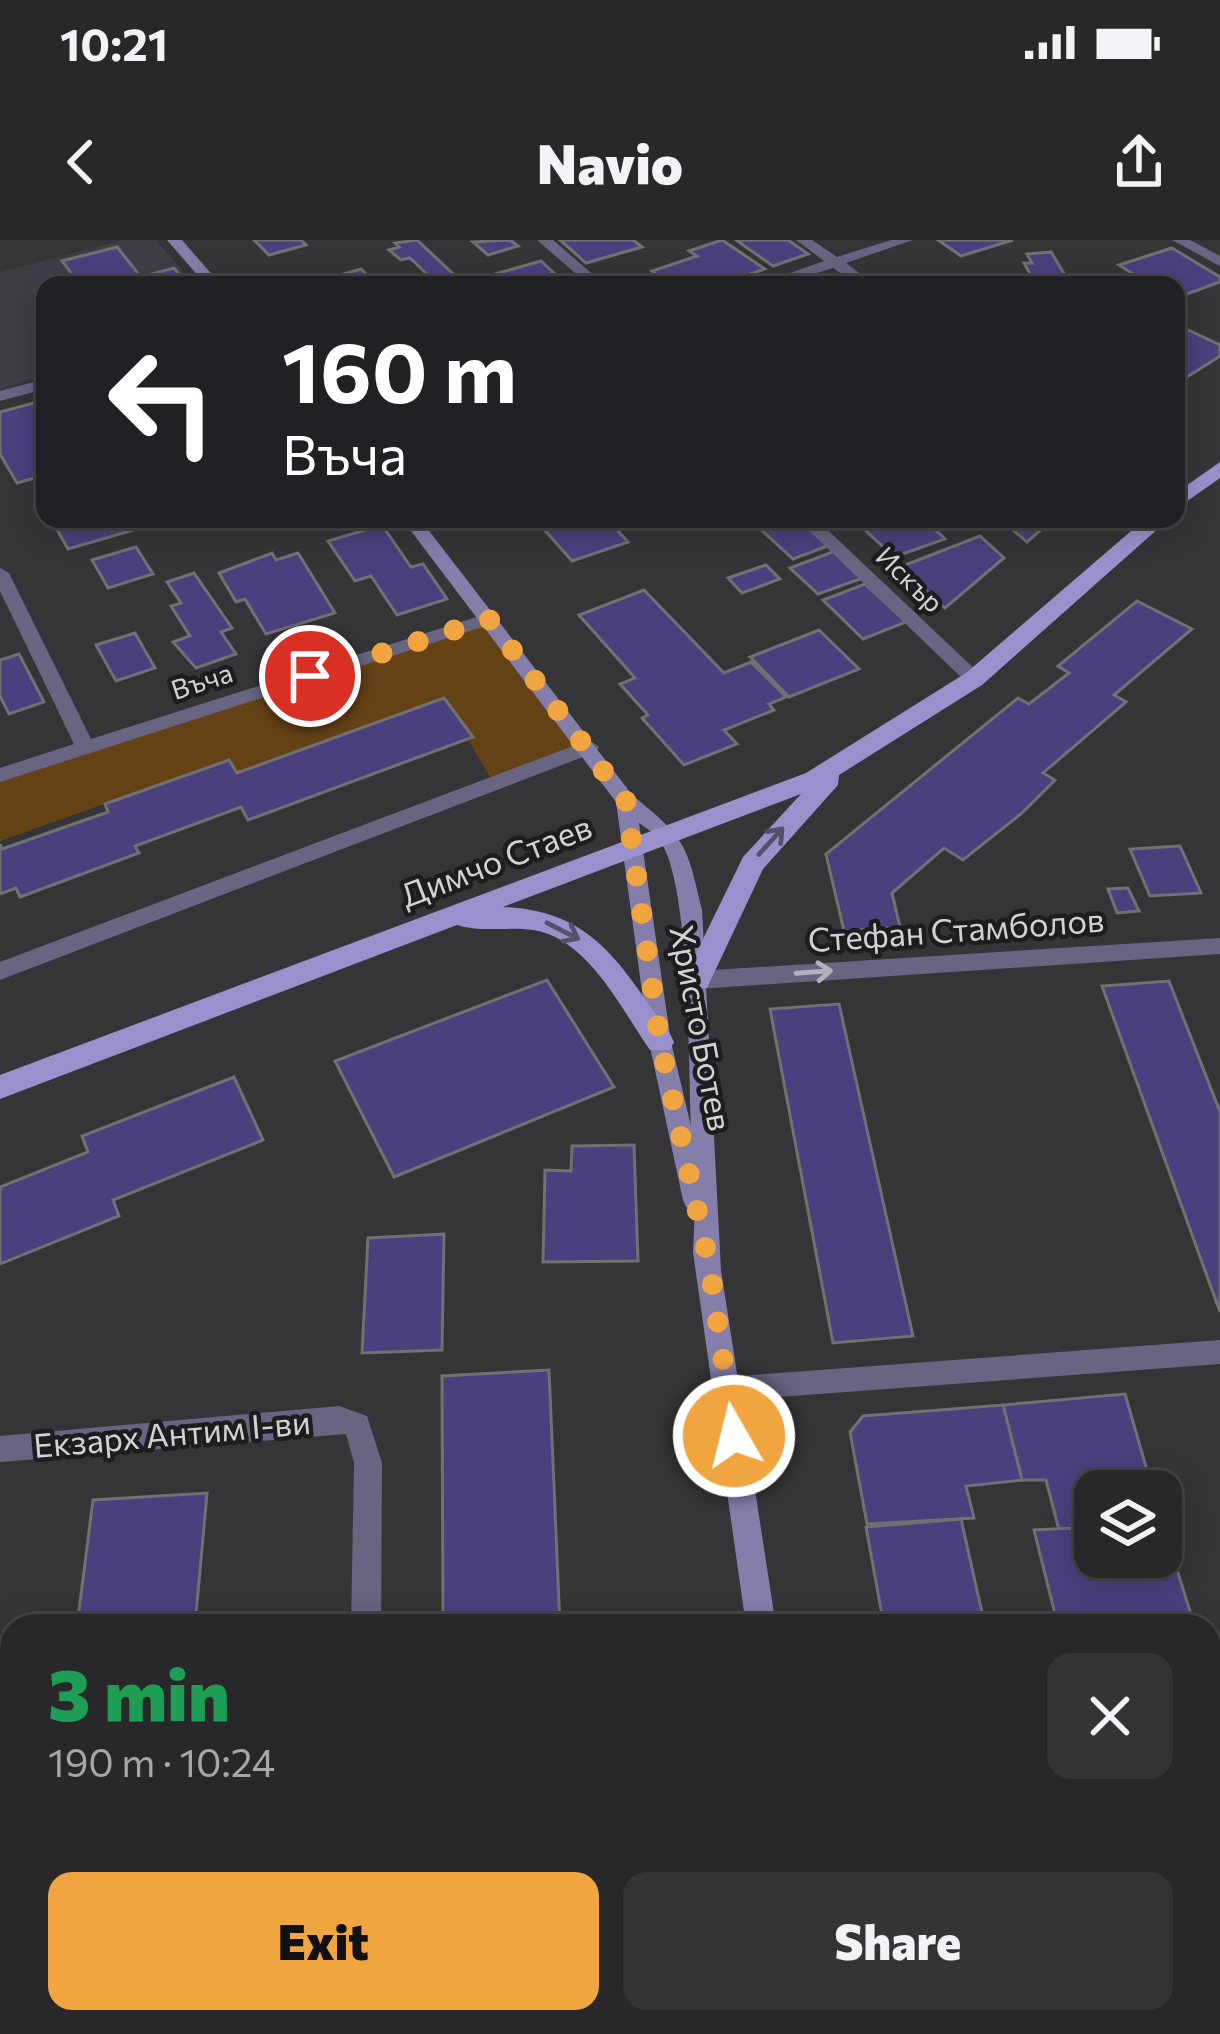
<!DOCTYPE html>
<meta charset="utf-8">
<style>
body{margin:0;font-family:Commissioner,sans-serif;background:#343436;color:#f1f3f6;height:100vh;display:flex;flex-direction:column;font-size:45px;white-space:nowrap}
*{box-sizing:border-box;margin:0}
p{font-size:39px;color:#a5a6a8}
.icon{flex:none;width:66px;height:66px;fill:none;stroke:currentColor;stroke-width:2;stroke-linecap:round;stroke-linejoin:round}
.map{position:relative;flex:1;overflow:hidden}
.panel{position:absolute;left:0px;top:1374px;width:1221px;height:420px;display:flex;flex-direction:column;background:#28282a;border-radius:36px 36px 0 0;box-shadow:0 6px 30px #0003,0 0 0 3px #444447}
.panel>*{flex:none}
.banner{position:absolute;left:36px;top:36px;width:1149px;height:252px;border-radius:24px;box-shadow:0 6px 30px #0003,0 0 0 3px #444447;background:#202124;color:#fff;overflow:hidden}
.tools{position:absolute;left:1074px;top:1230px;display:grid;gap:24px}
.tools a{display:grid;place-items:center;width:108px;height:108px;border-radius:24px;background:#28282a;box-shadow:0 6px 30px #0003,0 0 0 3px #444447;font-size:60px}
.pin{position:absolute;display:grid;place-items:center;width:102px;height:102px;color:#fff;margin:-51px;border:6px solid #fff;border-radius:50%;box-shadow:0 3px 12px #0007}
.me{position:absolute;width:132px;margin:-66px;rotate:352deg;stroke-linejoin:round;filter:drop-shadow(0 0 9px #0008)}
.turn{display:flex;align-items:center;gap:42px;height:252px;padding:0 48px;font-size:54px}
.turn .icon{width:156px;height:156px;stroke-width:2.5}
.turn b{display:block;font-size:84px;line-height:102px}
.round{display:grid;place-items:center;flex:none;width:126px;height:126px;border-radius:24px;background:#343436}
.headline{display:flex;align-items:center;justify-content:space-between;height:204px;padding:0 48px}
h1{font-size:72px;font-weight:800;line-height:90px;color:#1e9e55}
.primary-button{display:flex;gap:24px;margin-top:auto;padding:24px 48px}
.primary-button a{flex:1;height:138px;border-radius:24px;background:#f1a540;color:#111;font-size:48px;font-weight:800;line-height:138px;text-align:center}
.primary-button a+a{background:#343436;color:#f1f3f6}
.status{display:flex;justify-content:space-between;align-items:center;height:84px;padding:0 60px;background:#28282a;direction:ltr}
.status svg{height:33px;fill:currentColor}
header{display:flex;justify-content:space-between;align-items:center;height:156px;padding:0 48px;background:#28282a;font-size:54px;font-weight:800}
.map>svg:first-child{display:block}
</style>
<div class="status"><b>10:21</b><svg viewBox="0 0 49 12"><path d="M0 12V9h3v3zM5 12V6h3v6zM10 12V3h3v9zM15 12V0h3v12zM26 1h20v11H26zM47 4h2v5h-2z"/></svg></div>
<header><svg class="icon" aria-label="back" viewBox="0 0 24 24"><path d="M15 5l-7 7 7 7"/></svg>Navio<svg class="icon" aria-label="share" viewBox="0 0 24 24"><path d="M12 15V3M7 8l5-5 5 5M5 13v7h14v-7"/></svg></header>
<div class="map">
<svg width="1220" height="1794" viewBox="0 0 1220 1794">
<rect width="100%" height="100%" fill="#353538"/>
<path fill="#3f3e47" d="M123,0h33l39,45h-150v91l-45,13v-117z"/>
<path fill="#644216" d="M489,379l100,128 -95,37 -50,-86 -207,75 -9,-13 -228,81v-66z"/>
<g fill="#4c3f7d" stroke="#717174" stroke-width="3">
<path d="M254,0h47l5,5 -37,10z"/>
<path d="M417,0l48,45h-55l22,-6 -22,-21 -9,2 -12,-10 10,-3 -4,-4z"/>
<path d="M510,0l8,6 -30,9 -15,-13z"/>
<path d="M560,0h73l9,7 -56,16z"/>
<path d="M722,0l43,29 -49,16h-46l-18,-14 45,-15 -8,-5z"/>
<path d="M736,0h52l20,14 -35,12z"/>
<path d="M938,0h75l-52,16z"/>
<path d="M117,7l24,30 33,-9 14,17h-108l-18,-24z"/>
<path d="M1172,8l48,29v5l-44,16v-13h-26l-31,-20z"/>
<path d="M1051,12l20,33h-24l-4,-7 -10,1 -9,-16h8l-5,-9z"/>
<path d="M541,21l13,12 -41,12 -18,-11z"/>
<path d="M361,29l17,16 -65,-2z"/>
<path d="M1186,89l34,16v11l-44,28v-48z"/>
<path d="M45,160v75l-28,8 -17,-29v-42z"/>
<path d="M51,279h100l3,5 -86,25z"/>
<path d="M535,279h72l21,23 -56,19z"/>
<path d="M778,279h21l29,27 -35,13 -36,-33z"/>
<path d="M889,279h35l21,20 -51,18 -31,-29z"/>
<path d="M1000,279h53l-26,23z"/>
<path d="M382,285l29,42 12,-3 24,35 -50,16 -26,-39 -16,5 -27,-40z"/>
<path d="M980,296l24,22 -59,50 -45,-41z"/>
<path d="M136,307l17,27 -45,14 -16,-28z"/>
<path d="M835,311l28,27 -45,16 -28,-26z"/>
<path d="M272,313l4,7 22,-7 37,60 -69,21 -21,-35 -9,3 -17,-29z"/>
<path d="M766,325l14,14 -38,14 -14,-15z"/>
<path d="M194,333l38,55 -11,4 15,22 -40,14 -23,-26 17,-6 -19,-30 10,-3 -14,-21z"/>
<path d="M865,344l41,38 -43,17 -40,-39z"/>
<path d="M644,350l80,83 27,-11 35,35 -17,7 5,6 -50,20 13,14 -53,21 -42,-47 6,-3 -28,-31 15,-6 -56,-63z"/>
<path d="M1137,361l55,28 -78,66 12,7 -83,71 12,7 -33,33 -59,47 -19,-12 -52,45 8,34 -56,4 -18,-77 192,-156 11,6 40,-31 -11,-7z"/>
<path d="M819,390l40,39 -70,28 -39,-40z"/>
<path d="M135,393l20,35 -39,13 -20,-36z"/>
<path d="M19,414l25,48 -35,12 -9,-18v-36z"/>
<path d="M444,458l29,39 -225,83 -7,-13 -106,39 4,7 -119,44 -4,-9 -16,6v-50l2,5 106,-37 -3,-8 124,-44 8,13z"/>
<path d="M1180,606l21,47 -51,3 -20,-47z"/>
<path d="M1128,648l11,23 -22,2 -9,-24z"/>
<path d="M547,740l67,107 -220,90 -59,-116z"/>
<path d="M1169,741l51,131v200l-118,-326z"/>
<path d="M839,764l74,332 -80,7 -63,-334z"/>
<path d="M234,837l29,63 -150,60 6,16 -119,48v-77l88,-35 -6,-16z"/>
<path d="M634,905l4,116 -95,1 2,-92 26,1 1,-25z"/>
<path d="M444,994l-2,116 -80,3 6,-115z"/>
<path d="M549,1130l11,256h-117l-1,-250z"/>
<path d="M1125,1154l28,97h-58v36l-36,3 -13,-50h-24l-19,-75z"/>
<path d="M1003,1165l19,75 -56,6 8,32 -107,6 -17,-92 13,-16z"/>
<path d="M207,1253l-12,133h-118l16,-126z"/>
<path d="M961,1279l24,107h-101l-18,-99z"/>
<path d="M1162,1281l31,100 -135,5 -24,-96 61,-3v30h66z"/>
<path d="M1220,1463v191l-11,1v-191z"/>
<path d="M443,1782h134l1,12h-135z"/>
</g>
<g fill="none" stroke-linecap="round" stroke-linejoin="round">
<g fill="#686481" fill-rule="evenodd">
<path d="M589,500l10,7 -3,5 -596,228v-18z"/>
<path d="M339,1166l28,10 15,47 -1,163h-30l3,-163 -8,-29 -346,28v-26z"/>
<rect x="342" y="1782" width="34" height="12"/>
</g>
<g fill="#686481" fill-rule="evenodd">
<path d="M537,0h16l52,45h-16z"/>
<path d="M796,0h16l25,17 54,-17h22l-67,23 29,22h-17l-25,-17 -55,17h-22l68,-24z"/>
<path d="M1172,0h18l30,16v10z"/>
<path d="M45,139v10l-45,12v-10z"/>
<path d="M797,279h19l165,156v8h-14z"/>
<path d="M0,328l9,5 82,166 392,-124 6,-2 9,6 -3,4 -495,159v-14l74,-24 -74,-153z"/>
<path d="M1220,698v16l-523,35 -11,-9 11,-9z"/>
<path d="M1220,1100v24l-493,37 -9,-3 -4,-9 4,-9 9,-3z"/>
<path d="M1220,1728v34l-11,1v-34z"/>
<path d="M804,1782h72l-5,12h-66z"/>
</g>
<g fill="#857eab" fill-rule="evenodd">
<path d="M167,0h15l39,45h-15z"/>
<path d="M402,279h18l213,277c53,42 54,49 69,114l19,360 55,356h-30l-53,-374 2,-42 -9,-3 -3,-7 -34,-158 -33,-240zM639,583c7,5 17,11 21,18 31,44 28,225 31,285l-20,-84z"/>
<path d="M801,1782h34l2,12h-34z"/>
</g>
<g fill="#9a91cc" fill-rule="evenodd">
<path d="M1220,222v16l-44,31v-16z"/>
<path d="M1145,279h24l-187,166 -143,90 -1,10 -75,84 -56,119h-20l-4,-8 60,-123 58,-63 -298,113c92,3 119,61 167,127l4,8 -4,8h-20c-29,-41 -62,-112 -117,-120 -25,-4 -52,3 -76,-5l-457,174v-24l806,-302 160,-100z"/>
</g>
</g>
<defs><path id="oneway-shaft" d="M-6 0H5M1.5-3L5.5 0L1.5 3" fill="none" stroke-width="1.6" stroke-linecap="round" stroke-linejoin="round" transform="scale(3)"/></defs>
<g stroke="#55516c">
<use href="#oneway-shaft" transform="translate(771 601) rotate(-48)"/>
<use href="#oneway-shaft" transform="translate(563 691) rotate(27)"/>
</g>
<use stroke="#b2b1bb" href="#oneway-shaft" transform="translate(814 732) rotate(-4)"/>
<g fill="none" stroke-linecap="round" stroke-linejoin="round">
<path stroke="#f1a540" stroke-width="21" stroke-dasharray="0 37.8" d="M310,436l179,-57 137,182 34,241 50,226 24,168"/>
</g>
<g text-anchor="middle" stroke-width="9" stroke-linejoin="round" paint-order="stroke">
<g font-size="27" fill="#d2d2d4" stroke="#1d1c1e">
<text transform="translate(909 340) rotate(44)" y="9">Искър</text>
<text transform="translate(202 442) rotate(-18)" y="9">Въча</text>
</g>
<g font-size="33" fill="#d2d2d4" stroke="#1d1c1e">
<text transform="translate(496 621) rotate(-21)" y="12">Димчо Стаев</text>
<text transform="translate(956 690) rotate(-4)" y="12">Стефан Стамболов</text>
<text transform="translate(701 788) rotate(79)" y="12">Христо Ботев</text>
<text transform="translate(172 1194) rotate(-5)" y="12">Екзарх Антим I-ви</text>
</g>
</g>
</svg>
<div class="tools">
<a><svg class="icon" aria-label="layers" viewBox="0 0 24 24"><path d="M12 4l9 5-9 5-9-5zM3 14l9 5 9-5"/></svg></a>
</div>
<div class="pin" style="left:310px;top:436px;background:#d93025"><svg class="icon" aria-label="arrive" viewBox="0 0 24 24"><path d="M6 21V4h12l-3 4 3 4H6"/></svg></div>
<svg class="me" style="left:734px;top:1196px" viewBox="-20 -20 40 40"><circle r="17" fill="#f1a540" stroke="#fff" stroke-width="3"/><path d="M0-11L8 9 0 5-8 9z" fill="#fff"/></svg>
<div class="banner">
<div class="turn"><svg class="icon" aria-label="left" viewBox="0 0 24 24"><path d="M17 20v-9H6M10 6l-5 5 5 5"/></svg><div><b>160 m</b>Въча</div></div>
</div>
<section class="panel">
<div class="headline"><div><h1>3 min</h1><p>190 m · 10:24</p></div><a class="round"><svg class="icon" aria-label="close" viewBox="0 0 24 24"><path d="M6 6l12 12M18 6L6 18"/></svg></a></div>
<div class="primary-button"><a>Exit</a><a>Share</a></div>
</section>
</div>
